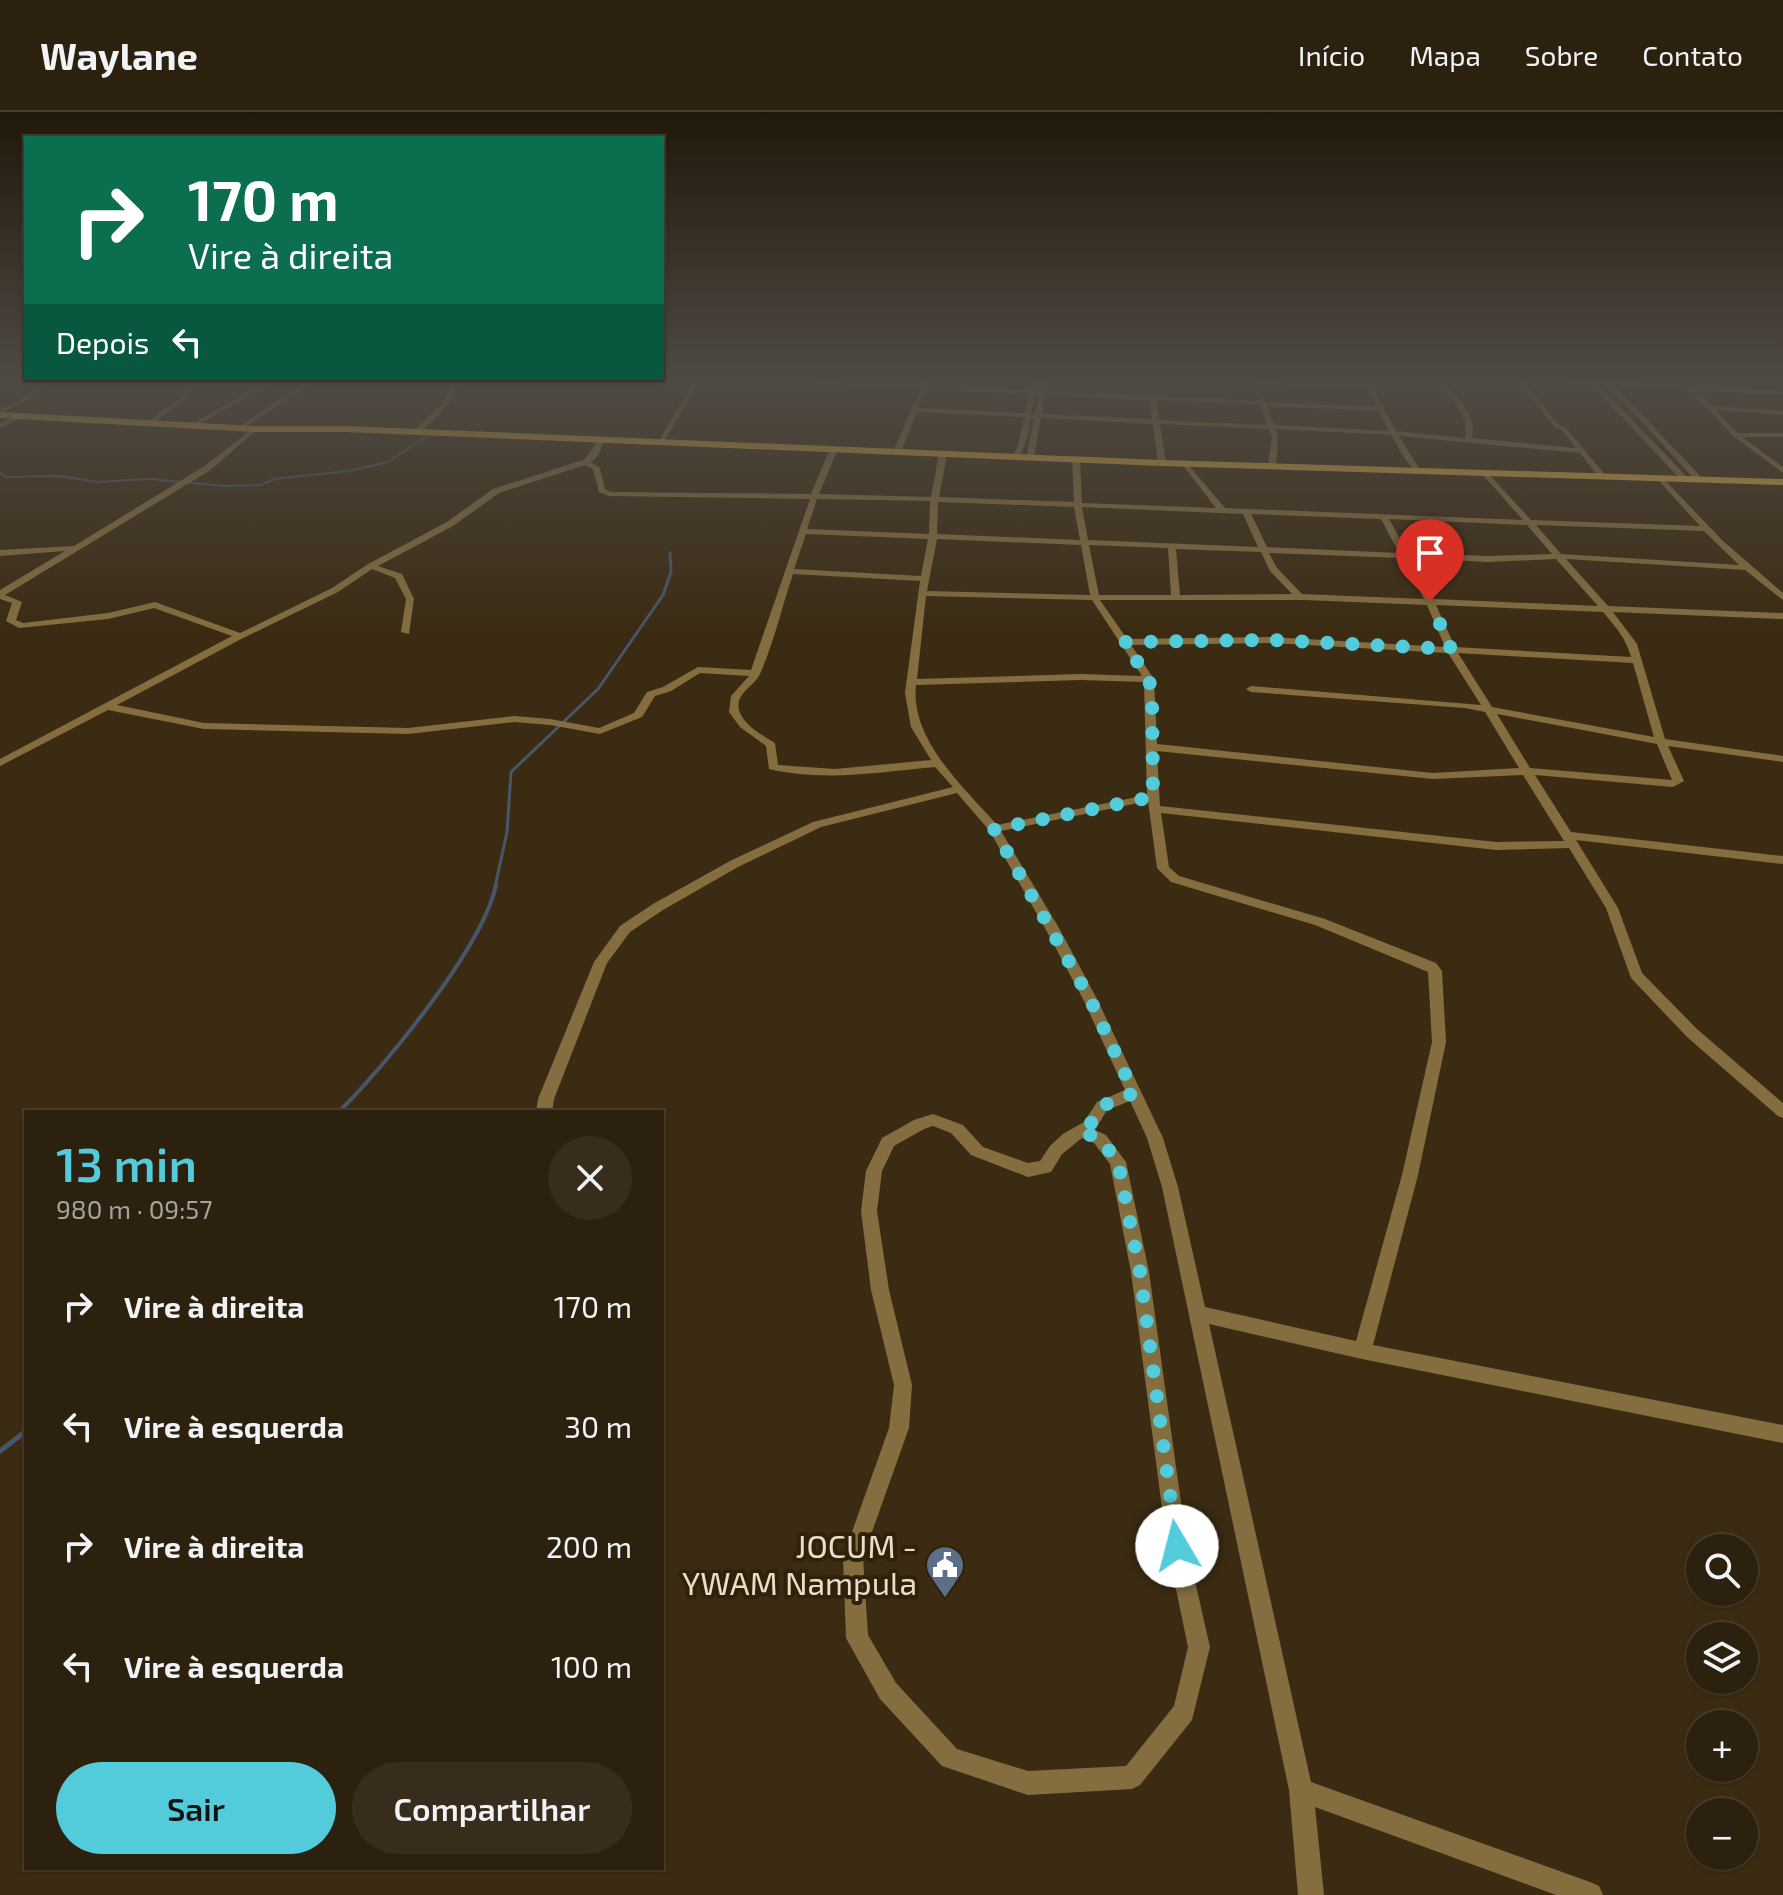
<!DOCTYPE html>
<html lang="pt">
<meta charset="utf-8">
<style>
body{margin:0;font-family:"Exo 2",sans-serif;background:#382d1c;color:#f1f3f6;height:100vh;display:flex;flex-direction:column;font-size:30px;white-space:nowrap}
*{box-sizing:border-box;margin:0}
p{font-size:26px;color:#a6a39e}
.icon{flex:none;width:44px;height:44px;fill:none;stroke:currentColor;stroke-width:2;stroke-linecap:round;stroke-linejoin:round}
.map{position:relative;flex:1;overflow:hidden}
.details{position:absolute;left:24px;top:998px;width:640px;height:760px;display:flex;flex-direction:column;background:#2c200e;border-radius:0px;box-shadow:0 2px 6px #0004,0 0 0 2px #483e2e}
.details>*{flex:none}
.guide{position:absolute;left:24px;top:24px;width:640px;height:244px;border-radius:0px;box-shadow:0 2px 6px #0004,0 0 0 2px #483e2e;background:#0b6e4f;color:#fff;overflow:hidden}
.buttons{position:absolute;left:1686px;top:1422px;display:grid;gap:16px}
.buttons a{display:grid;place-items:center;width:72px;height:72px;border-radius:50%;background:#2c200e;box-shadow:0 2px 6px #0004,0 0 0 2px #483e2e;font-size:40px}
.pin{position:absolute;display:grid;place-items:center;width:68px;height:68px;color:#fff;margin:-82px -34px;border-radius:50% 50% 50% 0;rotate:-45deg;box-shadow:0 0 8px #0007}
.pin .icon{rotate:45deg}
.me{position:absolute;width:88px;margin:-44px;rotate:352deg;stroke-linejoin:round;filter:drop-shadow(0 0 6px #0008)}
.turn{display:flex;align-items:center;gap:28px;height:168px;padding:0 32px;font-size:36px}
.turn .icon{width:104px;height:104px;stroke-width:2.5}
.turn b{display:block;font-size:56px;line-height:68px}
.then{display:flex;align-items:center;height:76px;padding:0 32px;background:#0003;gap:16px;font-size:30px}
.round{display:grid;place-items:center;flex:none;width:84px;height:84px;border-radius:42px;background:#382d1c}
.headline{display:flex;align-items:center;justify-content:space-between;height:136px;padding:0 32px}
h1{font-size:48px;font-weight:600;line-height:60px;color:#52cbda}
.primary-button{display:flex;gap:16px;margin-top:auto;padding:16px 32px}
.primary-button a{flex:1;height:92px;border-radius:48px;background:#52cbda;color:#111;font-size:32px;font-weight:600;line-height:92px;text-align:center}
.primary-button a+a{background:#382d1c;color:#f1f3f6}
ul{padding:0;list-style:none}
li{display:flex;align-items:center;gap:24px;height:120px;padding:0 32px}
li div{flex:1}
li b{display:block;font-size:30px}
li em{font-style:normal}
header{display:flex;align-items:center;gap:48px;box-sizing:border-box;height:112px;padding:0 40px;background:#2c200e;border-bottom:2px solid #483e2e}
header strong{font-size:38px}
nav{display:flex;gap:44px;margin-inline-start:auto;font-size:28px}
.map>svg:first-child{display:block}
</style>
<header>
<strong>Waylane</strong>
<nav><a>Início</a><a>Mapa</a><a>Sobre</a><a>Contato</a></nav>
</header>
<div class="map">
<svg width="1783" height="1783" viewBox="0 0 1783 1783">
<rect width="100%" height="100%" fill="#3b2b13"/>
<g fill="none" stroke-linecap="round" stroke-linejoin="round">
<path stroke="#47566b" stroke-width="2" d="M0,360l5,5 55,-1 37,6 54,-3 73,7 37,-1 13,-6 75,-8 39,-9 41,-27"/>
<path stroke="#47566b" stroke-width="3" d="M495,775l12,-55 4,-60 87,-83 65,-94 8,-23 -1,-19"/>
<path stroke="#47566b" stroke-width="4" d="M339,1000c47,-48 143,-163 157,-227"/>
<path stroke="#47566b" stroke-width="5" d="M0,1339l26,-20"/>
<g fill="#846e40" fill-rule="evenodd">
<path d="M45,269h7l-27,21 -25,11v-4l21,-9z"/>
<path d="M192,269l73,2 3,2 -74,42 -2,-3 65,-37 -62,-2 -13,17 -29,21h-4v-2l29,-21z"/>
<path d="M307,269h8l-71,47 -5,-1z"/>
<path d="M464,269h10l-18,7c-7,20 -22,33 -38,45h-4v-2l27,-26 10,-19z"/>
<path d="M694,269h6l-37,62 -6,1z"/>
<path d="M788,269l133,4 2,-4h6l-1,5 101,4 2,-9h6l-2,10h5l2,-10h6l-2,10 213,10 -1,-5 3,-2 5,8 111,5 -10,-18 -141,-8 139,4 -2,-4h6l27,50 69,7c5,-23 -15,-40 -28,-57h7c13,16 34,35 28,57l104,10 -13,-17 -9,-5 -38,-45h7l35,43 9,5 40,48 -7,2 -20,-26 -181,-17 21,34 -4,2 -11,-13 -14,-24 -115,-6 2,9 -2,27 -4,2 -4,-2 4,-27 -3,-9 -109,-5 6,39 -4,2 -4,-2 -5,-39 -112,-6 -7,40 -4,2 -4,-2 8,-40h-3c-3,14 -4,31 -15,41l-4,-2 6,-12 6,-28 -107,-5 -16,40 -4,2 -4,-2 27,-63zM926,277l102,5 -3,19 -107,-5zM1035,282l4,1 -4,19h-4zM1045,283l105,5 2,19 -110,-5zM1156,288l105,5 6,20 -108,-5zM1267,294l112,5 10,20 -115,-6z"/>
<path d="M1558,269h53l172,10v4l-86,-5 15,16 71,5v4l-68,-5 22,23h46v4h-41l41,30v6l-50,-37 -44,-46 -74,-4 88,93 -7,2 -88,-96h-9l90,94 -7,2 -90,-96z"/>
<path d="M20,303l5,1 -25,12v-5z"/>
<path d="M255,315l2,3 -48,41 -204,124 17,7 -6,18 7,3 85,-10 47,-11 85,31 92,-45 36,-24 79,-42 46,-33 90,-29c8,-5 10,-17 17,-21l4,2 -6,15 -7,6 9,6 5,21 6,3 200,2 19,-45 4,-2 4,2 -19,45 112,3 8,-43 4,-2 4,2 -8,43 135,5 -2,-43 4,-2 4,2 2,44 134,5 -35,-45 4,-2 40,47 298,12 -41,-46 -1,-2 4,-2 46,50 169,6 -41,-45v-4h3l60,63 61,53v7l-38,-30 -179,-11 42,47 175,7v6l-170,-7 24,32 28,95 118,17v6l-115,-16 16,35 -11,6 -138,-12 36,57 212,24v8l-207,-24 42,68 24,65 55,56 86,74v15l-5,-2 -91,-79 -56,-59 -25,-70 -37,-60 -73,2 -335,-37 8,54 10,9 146,43 111,44 6,8 4,71 -28,133 -45,170 410,80v18l-421,-84 -153,-35 102,458 279,100 9,4 4,9h-47l-241,-88 9,88h-26l-9,-105 -127,-603 -15,-49 -17,-37 -23,9 -12,20 11,5 20,27 23,110 38,274 23,101 -18,73 -52,65 -8,4 -104,6 -86,-29 -62,-67 -34,-61 -3,-81 46,-129 5,-43 -23,-95 -10,-79 5,-40 16,-33 32,-18 19,-6 30,11 20,22 45,16 12,-2 10,-15 13,-12 21,-12 13,-20 28,-12 -42,-91 -38,-71 -56,-98 -32,-37 -136,34 -83,40 -75,43 -33,22 -23,31 -53,136 -2,13h-16l2,-13 56,-137 26,-36 33,-22 77,-43 83,-39 140,-35 -18,-20c-56,5 -110,15 -166,2l-3,-23 -26,-19 -11,-15 2,-16 18,-20 -49,-3 -29,18 -16,5 -13,21 -42,17 -50,-9 -36,-3 -106,12 -204,-5 -96,-19 -108,56v-7l232,-123 -78,-28 -46,11 -89,9 -13,-7 6,-18 -12,-4v-9l65,-39 -65,5v-6l74,-4 129,-79zM585,353l8,4 6,23 10,4 201,3 -59,171 -53,-3 -35,20 -16,5 -13,21 -35,15 -49,-9 -36,-3 -106,12 -204,-5 -87,-18 126,-67 95,-46 34,-23 23,9 11,21 -5,33 8,2 5,-35 -12,-25 -24,-8 75,-40 46,-33zM817,387l113,2 -1,33 -122,-5zM938,390l136,5 6,33 -143,-6zM1082,395l161,7 15,33 -170,-7zM1251,402l130,5 18,34 -132,-6zM1389,407l138,6 25,29 -64,2 -80,-3zM1536,413l168,6 35,34 -178,-11zM806,422l122,5 -7,37 -127,-7zM937,427l144,6 9,50 -163,-4zM1089,433l79,3 3,47h-72zM1176,437l85,3 9,19 22,23 -112,1zM1269,441l133,5 22,41 -122,-5 -25,-26zM1411,446l77,4 68,-3 42,47 -164,-7zM793,462l127,7 -15,112 6,34 20,33 -96,9 -57,-4 -3,-22c-13,-8 -32,-18 -36,-33 -4,-17 15,-23 21,-36 14,-32 22,-67 33,-100zM926,484l166,4 50,76 -61,-2 -164,5zM1100,488h204l123,5 18,42 -174,-10 -144,2zM1436,493l167,7c12,14 23,26 28,45l-176,-10zM1271,531l177,10 33,52 -230,-19 -5,3 5,3 214,16 20,4 34,56 -86,5 -276,-29 -3,-65 -23,-34zM1458,541l175,10 21,74 -162,-30zM1081,568l63,2 3,113 -150,30c-33,-38 -87,-85 -81,-140zM1497,602l160,30 15,36 -142,-12zM1157,639l276,28 90,-4 41,66 -68,1 -336,-36zM1148,689l9,67 14,14 144,43 113,47 4,70 -30,133 -46,166 -151,-34 -27,-120 -15,-49 -66,-139 -38,-71 -58,-97zM933,1014l18,7 20,22 57,22 23,-5 11,-18 20,-16 12,5 16,21 21,108 36,274 21,101 -14,59 -48,60 -98,5 -71,-22 -61,-66 -28,-48 -5,-78 46,-129 3,-43 -23,-95 -12,-79 5,-40 12,-25 30,-17z"/>
</g>
<path fill="#dbad43" fill-rule="evenodd" d="M0,300l255,14h90l817,34 621,19v6l-621,-19 -817,-34h-90l-255,-14z"/>
</g>
<linearGradient id="sky" x2="0" y2="1"><stop stop-color="#20180a"/><stop offset="0.52" stop-color="#4f4a44"/><stop offset="1" stop-color="#4f4a44" stop-opacity="0"/></linearGradient>
<rect width="1783" height="519" fill="url(#sky)"/>
<g fill="none" stroke-linecap="round" stroke-linejoin="round">
<path stroke="#52cbda" stroke-width="14" stroke-dasharray="0 25.2" d="M1177,1434l-37,-274 -22,-110 -18,-23 -20,-8 9,-5 13,-20 32,-13 -44,-94 -96,-170 159,-32 -1,-102 -3,-16 -25,-37 147,-2 180,9 -21,-48"/>
</g>
<defs>
<g id="civic-pin" transform="scale(2)"><path d="M0 17L-7.5 6A9.5 9.5 0 1 1 7.5 6Z" fill="#5c6f8a" stroke="#302109"/><path d="M-.6-6.5H3V-4.5H.6V-3L4-1V1h2V6H-6V1h2V-1L-.6-3ZM-1.2 2.5V6h2.4V2.5Z" fill="#fff"/></g>
</defs>
<g fill-rule="evenodd">
<use href="#civic-pin" x="945" y="1453"/>
</g>
<g text-anchor="middle" stroke-width="8" stroke-linejoin="round" paint-order="stroke">
<g font-size="32" fill="#e7decf" stroke="#302109" text-anchor="end">
<text x="917" y="1446">JOCUM -<tspan x="917" dy="37">YWAM Nampula</tspan></text>
</g>
</g>
</svg>
<div class="buttons">
<a><svg class="icon" aria-label="search" viewBox="0 0 24 24"><circle cx="10" cy="10" r="6"/><path d="M15 15l6 6"/></svg></a>
<a><svg class="icon" aria-label="layers" viewBox="0 0 24 24"><path d="M12 4l9 5-9 5-9-5zM3 14l9 5 9-5"/></svg></a>
<a>+</a>
<a>−</a>
</div>
<div class="pin" style="left:1430px;top:489px;background:#d93025"><svg class="icon" aria-label="arrive" viewBox="0 0 24 24"><path d="M6 21V4h12l-3 4 3 4H6"/></svg></div>
<svg class="me" style="left:1177px;top:1434px" viewBox="-20 -20 40 40"><circle r="19" fill="#fff"/><path d="M0-13L10 11 0 6-10 11z" fill="#52cbda"/></svg>
<div class="guide">
<div class="turn"><svg class="icon" aria-label="right" viewBox="0 0 24 24"><path d="M7 20v-9h11M14 6l5 5-5 5"/></svg><div><b>170 m</b>Vire à direita</div></div>
<div class="then">Depois<svg class="icon" aria-label="left" viewBox="0 0 24 24"><path d="M17 20v-9H6M10 6l-5 5 5 5"/></svg></div>
</div>
<section class="details">
<div class="headline"><div><h1>13 min</h1><p>980 m · 09:57</p></div><a class="round"><svg class="icon" aria-label="close" viewBox="0 0 24 24"><path d="M6 6l12 12M18 6L6 18"/></svg></a></div>
<ul>
<li><svg class="icon" aria-label="right" viewBox="0 0 24 24"><path d="M7 20v-9h11M14 6l5 5-5 5"/></svg><div><b>Vire à direita</b></div><em>170 m</em></li>
<li><svg class="icon" aria-label="left" viewBox="0 0 24 24"><path d="M17 20v-9H6M10 6l-5 5 5 5"/></svg><div><b>Vire à esquerda</b></div><em>30 m</em></li>
<li><svg class="icon" aria-label="right" viewBox="0 0 24 24"><path d="M7 20v-9h11M14 6l5 5-5 5"/></svg><div><b>Vire à direita</b></div><em>200 m</em></li>
<li><svg class="icon" aria-label="left" viewBox="0 0 24 24"><path d="M17 20v-9H6M10 6l-5 5 5 5"/></svg><div><b>Vire à esquerda</b></div><em>100 m</em></li>
</ul>
<div class="primary-button"><a>Sair</a><a>Compartilhar</a></div>
</section>
</div>
